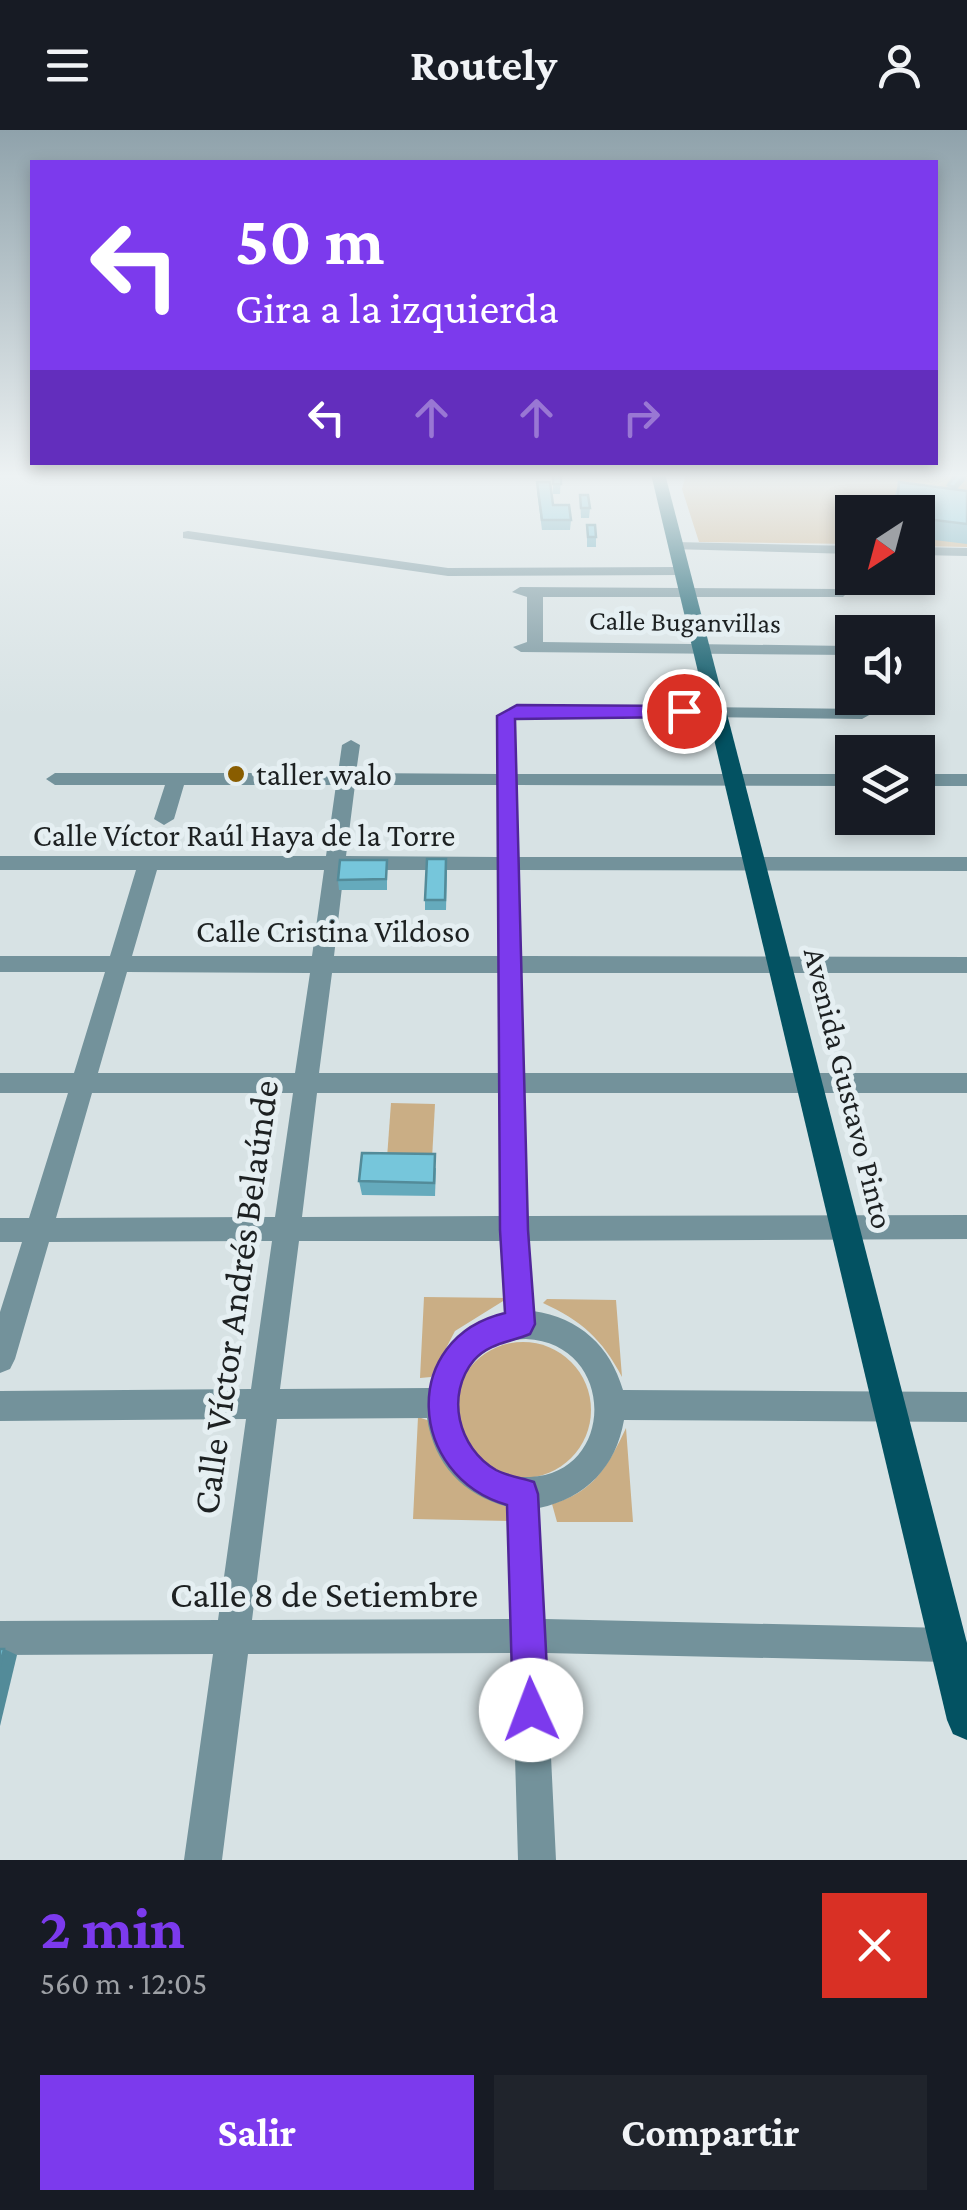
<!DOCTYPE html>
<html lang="es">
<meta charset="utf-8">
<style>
body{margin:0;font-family:"Crimson Pro",serif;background:#20242c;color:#f1f3f6;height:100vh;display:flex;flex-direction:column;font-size:38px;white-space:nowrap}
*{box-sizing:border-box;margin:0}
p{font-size:32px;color:#9ea1a6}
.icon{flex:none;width:55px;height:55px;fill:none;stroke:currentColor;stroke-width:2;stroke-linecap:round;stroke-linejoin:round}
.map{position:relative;height:1730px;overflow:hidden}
.panel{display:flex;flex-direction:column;background:#171b24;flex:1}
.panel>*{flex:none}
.guide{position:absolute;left:30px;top:30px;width:908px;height:305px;border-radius:0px;box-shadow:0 5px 15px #0003;background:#7c3aed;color:#fff;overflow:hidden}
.needle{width:65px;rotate:216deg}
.buttons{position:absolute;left:835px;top:365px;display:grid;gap:20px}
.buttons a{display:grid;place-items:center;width:100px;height:100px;border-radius:0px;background:#171b24;box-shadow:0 5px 15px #0003;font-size:50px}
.pin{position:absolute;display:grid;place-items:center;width:85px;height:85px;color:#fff;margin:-42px;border:5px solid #fff;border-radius:50%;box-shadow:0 2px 10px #0007}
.me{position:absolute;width:110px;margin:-55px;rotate:358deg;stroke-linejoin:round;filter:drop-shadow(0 0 8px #0008)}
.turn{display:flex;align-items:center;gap:35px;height:210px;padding:0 40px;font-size:45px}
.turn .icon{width:130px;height:130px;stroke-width:2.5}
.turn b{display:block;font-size:70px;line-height:85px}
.lanes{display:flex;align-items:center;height:95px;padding:0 40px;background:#0003;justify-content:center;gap:50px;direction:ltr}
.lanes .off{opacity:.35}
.round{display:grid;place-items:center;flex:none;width:105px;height:105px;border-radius:0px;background:#20242c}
.summary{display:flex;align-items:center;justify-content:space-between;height:170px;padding:0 40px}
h1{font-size:60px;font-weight:700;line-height:75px;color:#7c3aed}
.cta{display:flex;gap:20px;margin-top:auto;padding:20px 40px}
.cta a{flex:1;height:115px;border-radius:0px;background:#7c3aed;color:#fff;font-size:40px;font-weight:700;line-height:115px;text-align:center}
.cta a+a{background:#20242c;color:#f1f3f6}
header{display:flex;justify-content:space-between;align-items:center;height:130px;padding:0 40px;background:#171b24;font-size:45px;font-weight:700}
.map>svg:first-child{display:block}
</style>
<header><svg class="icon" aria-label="menu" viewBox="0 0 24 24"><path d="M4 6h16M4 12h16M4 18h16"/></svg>Routely<svg class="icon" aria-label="person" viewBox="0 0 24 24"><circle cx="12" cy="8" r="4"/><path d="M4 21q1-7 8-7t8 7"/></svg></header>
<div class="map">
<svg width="967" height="1730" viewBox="0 0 967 1730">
<rect width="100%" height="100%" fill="#d7e2e4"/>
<g fill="#caae85">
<path d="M686,344h281v73l-49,-1v-34h-66v32l-153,-2 -17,-53z"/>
<path d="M391,973l44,1 -3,55 -45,-1z"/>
<path d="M424,1167l84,1 -53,33 -24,46 -11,1z"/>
<path d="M547,1169l69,1 6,77c-20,-38 -40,-56 -79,-74z"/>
<circle cx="523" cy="1280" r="68"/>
<path d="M418,1287l12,4 53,75 24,11 7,14 -101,-2z"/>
<path d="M626,1298l7,94h-76l-5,-18c42,-12 56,-38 74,-76z"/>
</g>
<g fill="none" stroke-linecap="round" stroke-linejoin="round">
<g fill="#73929b" fill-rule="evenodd">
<path d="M188,401l260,37 233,-1 7,4 -7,4 -233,1 -265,-38v-6z"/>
<path d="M675,412l177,4v8l-182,-5v-6z"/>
<path d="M918,417l49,1v8l-49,-1z"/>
<path d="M520,457l318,2 8,5 -3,3h-300v45l306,4 3,1v8l-331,-3 -8,-5 14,-5v-45l-15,-5z"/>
<path d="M517,575l345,4 9,5 -9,5 -342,-4 -5,3 1,56h336v12l-336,-1 2,72h449v14l-448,-1 2,86 446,1v16h-446l3,100h443v20h-443l3,123 440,-1v24l-439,2 5,70c47,7 77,35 90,79l344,2v30l-343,-2c-8,47 -38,78 -85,88l6,111 402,9 12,5 5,12 -5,12 -12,5 -401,-9 10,207h-38l-6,-207 -264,1 -26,206h-38l29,-206 -213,1v-34l218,-1 28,-201 -246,2v-30l251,-2 21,-148 -223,1 -34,117 -5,10 -10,4v-61l22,-70h-22v-24h29l39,-125h-68v-20h74l31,-101h-105v-16h110l26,-86h-136v-14h326l10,-71h-152l-10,34 -10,6 -10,-6 11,-34h-110l-9,-6 9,-6h283l4,-28 9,-5 9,5 -4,28 142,1 -1,-58zM355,655h143v72l-152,-1zM157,740h167l-12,86h-180zM344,740h154l1,86h-165zM127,842l183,1 -15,100h-197zM332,843h167l1,100h-181zM92,963h201l-18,124 -219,1zM317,963h183l1,123 -199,1zM299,1111h202l4,73c-40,12 -63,34 -75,74l-150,1zM526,1209c90,4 91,134 4,138 -93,4 -99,-134 -4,-138zM427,1288c7,46 36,77 81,89l3,112 -259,1 25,-201z"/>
<rect x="918" y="644" width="49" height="12"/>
</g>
<path fill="#035262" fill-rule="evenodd" d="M651,344h14l302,1169v97l-14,-6 -6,-14z"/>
</g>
<g fill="#65aabc">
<path d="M553,344h8l-1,20h-7z"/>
<path d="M966,349l-9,10 10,2v53l-49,-6v-26h-25v-11l6,-19 48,6 1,-3z"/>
<path d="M537,352l16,23 18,15 -1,10h-28l-5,-39z"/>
<path d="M580,365l10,13 -1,10h-8z"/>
<path d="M587,395l9,12v10h-9z"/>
<path d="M387,730v30h-48l-1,-10z"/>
<path d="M447,740l-1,40h-21v-10z"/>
<path d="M436,1038l-1,28 -73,-1 -3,-14z"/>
</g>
<g fill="#538b99">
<path d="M965,344l2,1 -1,4 -15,17 3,-9z"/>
<path d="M4,1519l13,6 -17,71v-60z"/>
</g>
<g fill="#76c6db" stroke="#538b99" stroke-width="2.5">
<rect x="553" y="344" width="8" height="10"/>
<path d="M957,344h8l-11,13 -6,-2z"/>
<path d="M537,352h13l3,23h16l2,15h-29z"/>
<path d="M899,352l68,9v33l-49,-6v-6h-21z"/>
<path d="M580,365h8l2,13h-9z"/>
<path d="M587,395h8l1,12h-8z"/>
<path d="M427,729h19l-1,41h-20z"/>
<path d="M340,730h47l-1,19 -48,1z"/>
<path d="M362,1023l73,1 -1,29 -75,-2z"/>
<path d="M0,1519h4l-4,17z"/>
</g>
<linearGradient id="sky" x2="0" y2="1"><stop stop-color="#8fa2ab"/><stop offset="0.59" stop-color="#edf2f3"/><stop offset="1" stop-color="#edf2f3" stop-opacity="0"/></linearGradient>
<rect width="967" height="586" fill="url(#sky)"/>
<path fill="#7c3aed" stroke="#51269a" stroke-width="2.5" d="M517,575l167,1 9,5 -9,6 -169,2 13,511 7,94 -5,10c-19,8 -41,9 -56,26 -29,35 -16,88 22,110 11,6 26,8 38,12l4,12 11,216 -6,13 -12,5 -13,-5 -5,-13 -6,-205c-100,-29 -108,-167 -2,-192l-5,-83 -3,-514z"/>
<circle fill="#895d00" stroke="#e5eff2" stroke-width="4" cx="236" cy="644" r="10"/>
<g text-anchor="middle" stroke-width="10" stroke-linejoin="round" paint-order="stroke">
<g font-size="28" fill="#1d2122" stroke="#e5eff2">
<text transform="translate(685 491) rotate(1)" y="10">Calle Buganvillas</text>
</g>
<g font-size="32" fill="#1d2122" stroke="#e5eff2" text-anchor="start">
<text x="256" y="655">taller walo</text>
</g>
<g font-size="32" fill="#1d2122" stroke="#e5eff2">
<text x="244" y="716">Calle Víctor Raúl Haya de la Torre</text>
<text x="333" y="812">Calle Cristina Vildoso</text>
<text transform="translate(849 958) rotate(76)" y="11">Avenida Gustavo Pinto</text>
</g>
<g font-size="38" fill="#1d2122" stroke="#e5eff2">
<text transform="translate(235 1167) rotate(-82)" y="13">Calle Víctor Andrés Belaúnde</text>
<text x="324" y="1477">Calle 8 de Setiembre</text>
</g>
</g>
</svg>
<div class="buttons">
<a><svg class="needle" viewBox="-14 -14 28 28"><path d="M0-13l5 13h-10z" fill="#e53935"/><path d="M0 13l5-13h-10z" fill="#9ea1a6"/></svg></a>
<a><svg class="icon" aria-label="sound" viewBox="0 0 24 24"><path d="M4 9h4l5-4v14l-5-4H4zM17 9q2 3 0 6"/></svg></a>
<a><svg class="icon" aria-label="layers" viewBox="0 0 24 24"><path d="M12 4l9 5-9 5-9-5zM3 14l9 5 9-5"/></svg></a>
</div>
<div class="pin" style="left:684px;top:581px;background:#d93025"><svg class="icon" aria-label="arrive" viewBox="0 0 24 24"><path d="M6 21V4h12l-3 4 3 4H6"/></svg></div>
<svg class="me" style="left:531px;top:1580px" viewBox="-20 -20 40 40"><circle r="19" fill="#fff"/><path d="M0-13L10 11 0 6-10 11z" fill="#7c3aed"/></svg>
<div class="guide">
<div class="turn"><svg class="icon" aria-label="left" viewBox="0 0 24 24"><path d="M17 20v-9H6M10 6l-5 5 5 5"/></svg><div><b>50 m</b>Gira a la izquierda</div></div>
<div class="lanes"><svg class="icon" aria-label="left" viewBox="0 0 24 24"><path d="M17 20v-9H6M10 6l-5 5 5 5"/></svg><svg class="icon off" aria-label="ahead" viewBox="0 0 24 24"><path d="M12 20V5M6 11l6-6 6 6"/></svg><svg class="icon off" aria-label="ahead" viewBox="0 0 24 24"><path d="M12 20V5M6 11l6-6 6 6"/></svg><svg class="icon off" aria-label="right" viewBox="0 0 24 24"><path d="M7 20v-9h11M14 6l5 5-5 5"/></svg></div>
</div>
</div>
<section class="panel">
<div class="summary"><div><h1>2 min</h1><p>560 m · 12:05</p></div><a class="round" style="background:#d93025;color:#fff"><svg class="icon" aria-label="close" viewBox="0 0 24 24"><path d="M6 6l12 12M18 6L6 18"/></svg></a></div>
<div class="cta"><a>Salir</a><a>Compartir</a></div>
</section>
